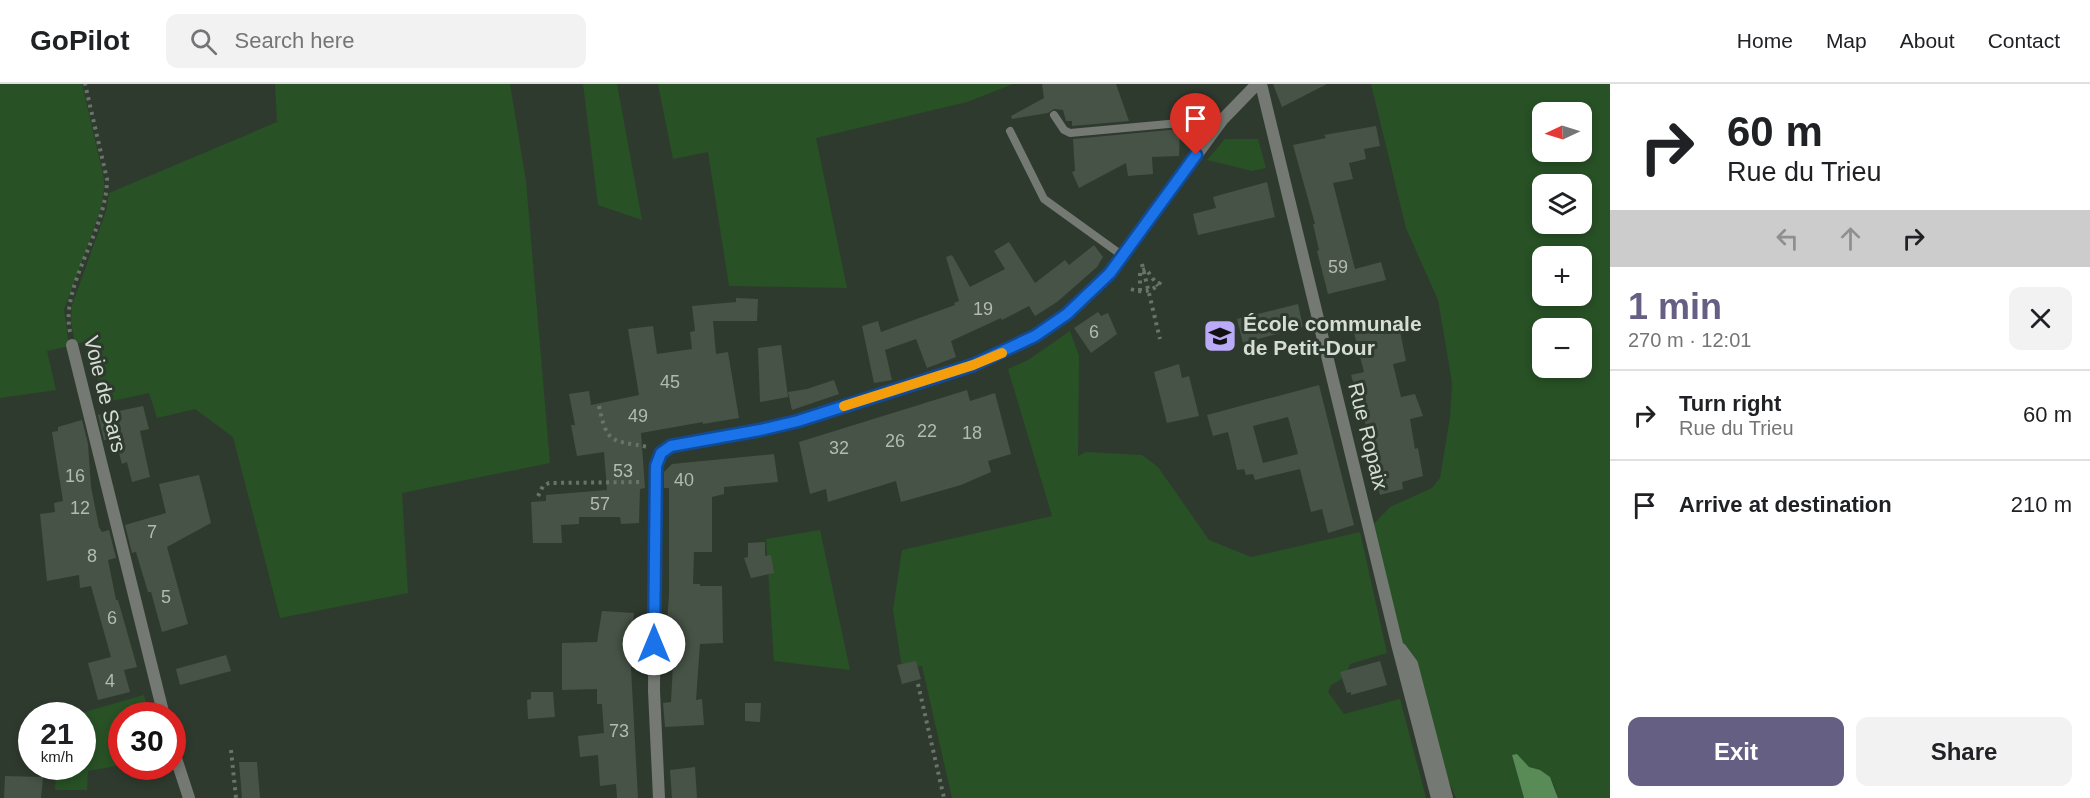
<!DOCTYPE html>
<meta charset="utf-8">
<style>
body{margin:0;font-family:Arial,sans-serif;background:#f2f2f2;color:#202124;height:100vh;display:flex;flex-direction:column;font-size:22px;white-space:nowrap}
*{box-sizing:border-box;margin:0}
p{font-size:20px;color:#757577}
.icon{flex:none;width:33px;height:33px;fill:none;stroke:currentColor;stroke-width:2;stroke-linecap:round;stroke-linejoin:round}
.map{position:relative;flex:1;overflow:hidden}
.details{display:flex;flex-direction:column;background:#fff;width:480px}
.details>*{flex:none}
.banner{background:#fff;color:#202124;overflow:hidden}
.needle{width:39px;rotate:266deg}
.buttons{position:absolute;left:1532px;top:18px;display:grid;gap:12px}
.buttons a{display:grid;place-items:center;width:60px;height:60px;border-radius:12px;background:#fff;box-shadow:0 3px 9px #0003;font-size:30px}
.speed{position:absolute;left:18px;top:618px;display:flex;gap:12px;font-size:30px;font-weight:700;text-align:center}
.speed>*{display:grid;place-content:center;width:78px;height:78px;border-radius:50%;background:#fff;box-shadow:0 3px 9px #0003;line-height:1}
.speed small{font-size:15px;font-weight:400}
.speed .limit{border:9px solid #d22;background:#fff;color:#111}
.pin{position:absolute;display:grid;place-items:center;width:51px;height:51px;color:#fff;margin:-62px -26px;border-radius:50% 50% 50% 0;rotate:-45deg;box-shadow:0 0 6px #0007}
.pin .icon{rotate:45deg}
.me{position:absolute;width:66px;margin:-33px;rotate:0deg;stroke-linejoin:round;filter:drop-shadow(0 0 4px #0008)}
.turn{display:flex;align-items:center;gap:21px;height:126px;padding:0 18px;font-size:27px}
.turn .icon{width:78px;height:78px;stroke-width:2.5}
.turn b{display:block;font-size:42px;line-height:51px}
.lanes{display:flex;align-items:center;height:57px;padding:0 18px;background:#0003;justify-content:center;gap:30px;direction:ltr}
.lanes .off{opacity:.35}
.round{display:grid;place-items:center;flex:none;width:63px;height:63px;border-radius:12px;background:#f2f2f2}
.overview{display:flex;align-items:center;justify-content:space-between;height:102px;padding:0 18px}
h1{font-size:36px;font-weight:800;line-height:45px;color:#655f83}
.action{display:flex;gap:12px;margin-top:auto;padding:12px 18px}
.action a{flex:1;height:69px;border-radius:12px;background:#655f83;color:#fff;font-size:24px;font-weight:800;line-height:69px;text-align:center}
.action a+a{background:#f2f2f2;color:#202124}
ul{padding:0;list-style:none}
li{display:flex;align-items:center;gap:18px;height:90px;padding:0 18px;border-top:2px solid #e0e0e0}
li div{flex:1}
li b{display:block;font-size:22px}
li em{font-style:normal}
header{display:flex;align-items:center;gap:36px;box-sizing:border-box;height:84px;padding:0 30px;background:#fff;border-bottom:2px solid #e0e0e0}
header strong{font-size:28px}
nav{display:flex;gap:33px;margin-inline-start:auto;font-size:21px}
.search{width:420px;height:54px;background:#f2f2f2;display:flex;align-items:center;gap:15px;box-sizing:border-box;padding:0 21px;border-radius:12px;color:#757577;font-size:22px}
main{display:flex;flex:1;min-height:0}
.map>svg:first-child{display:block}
</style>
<header>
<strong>GoPilot</strong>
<div class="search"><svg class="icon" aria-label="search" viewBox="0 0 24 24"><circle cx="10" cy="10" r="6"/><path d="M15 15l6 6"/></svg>Search here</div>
<nav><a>Home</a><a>Map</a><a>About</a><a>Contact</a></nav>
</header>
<main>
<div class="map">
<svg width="1610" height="714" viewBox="0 0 1610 714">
<rect width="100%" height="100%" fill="#2f3a2e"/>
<g fill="#285126" fill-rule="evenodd">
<path d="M0,0h82l22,95v10l-3,20 -37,101 5,36 -22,5 9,39 -56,8z"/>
<path d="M275,0h235l16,97 24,282 -148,30 6,100 -128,25 -47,-181 -38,-28 -38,9 -8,-25 -46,10 -14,-62 -14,3 -4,-22 1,-17 34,-94 3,-18 168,-71z"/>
<path d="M583,0h34l25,136 -44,-15z"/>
<path d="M658,0h355l-46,18 -151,36 31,150 -118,-2 -21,-134 -35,7z"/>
<path d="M1371,0h239v714h-52c-4,-22 -11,-22 -29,-31 -6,-2 -11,-8 -17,-12l12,43h-68l-20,-46 -39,-108 -27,-116 20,-21 42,-19 8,-10 10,-61 2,-35 -14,-82 -32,-72zM1542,28h39v40h-39zM1542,100h39v40h-39zM1542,172h39v40h-39zM1542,244h39v40h-39z"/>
<path d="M1225,55h33l8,29 -14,3 -45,-11z"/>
<path d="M1070,247l9,25 -1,100 8,-4 56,3 16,12 51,73 42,17 109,-25 27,121 -37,11 -5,13 -14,8 -3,7 16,22 56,-15 26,99h-474l-30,-132 -20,2 -9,-58 9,-60 150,-34 -44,-147 20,-9z"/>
<path d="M820,446l30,140 -76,-9 -8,-122z"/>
<path d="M144,611l6,20 -28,1 -1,49 -33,6 -1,19h-32l1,-23 26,-1v-50l-8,-1z"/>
</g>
<path fill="#598b56" d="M1517,670l12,13 11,3 10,7 8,21h-34l-12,-43z"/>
<g fill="#475346" fill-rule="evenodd">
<path d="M1042,0h74l13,37 -57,5v-5h-6l-3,-11 -9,-1 -6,4 -36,6 -1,-3 33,-18z"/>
<path d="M1273,0h54l-45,23z"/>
<path d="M1376,42l4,20 -16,3 2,10 -17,4 4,16 -20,4 22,86 26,-7 5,18 -58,14 -11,-43 2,-1 -6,-26h2l-22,-79 33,-7 -2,-3z"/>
<path d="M1180,45l-1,27 -27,1 1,17 -25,2 -2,-13 -47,25 -7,-16 3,-1 -2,-32z"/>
<path d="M1267,98l8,35 -77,18 -5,-21 23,-6 -3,-11z"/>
<path d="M1009,158l26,41 30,-23 4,5 25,-20 9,12 -6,10 -40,35 -22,14 -6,-10 -27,14 -1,-2 -50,23 5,16 -29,11 -11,-29 -31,11 7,30 -18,3 -12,-57 16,-5 3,11 74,-27 -1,-2 5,-2 -13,-44 6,-2 18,32 35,-18 -11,-18z"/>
<path d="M736,214l22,1 -1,22h-44l3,33 12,-2 11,66 -36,6v-2l-62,11 4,55 -5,1 -1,34 -18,1 -1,-7h-41v7l-18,1 1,18h-29l-2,-41 15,-1v-6l61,-5 -3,-38 -27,4 -6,-31h4l-6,-31 20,-3 2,14 48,-10 -11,-66 25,-3 4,28 35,-5 -2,-17 5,-1 -3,-25 44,-4z"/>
<path d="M1298,220l5,23 -60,16 -6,-24z"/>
<path d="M1098,228l3,4 7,-3 9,21 -26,19 -17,-25z"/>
<path d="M1368,238l2,10 18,-5v2l4,-1v5l8,-2 6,30 -13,3 8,33 14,-3 8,22 -13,3 5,30 3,-1 5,28 -21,6 1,7 -23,6 -10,-41 4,-1 -23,-78 13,-3 -12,-47z"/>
<path d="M781,261l7,52 -28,5 -2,-54z"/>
<path d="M1179,280l3,14 7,-2 10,40 -32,7 -13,-51z"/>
<path d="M834,296l5,14 -47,16 -4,-18 19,-3z"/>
<path d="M1319,301l35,140 -26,8 -6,-24 -11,3 -11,-43 -45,11 -2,-6 -7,1 -2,-6 -7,1 -9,-38 -15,4 -6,-21zM1288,333l10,37 -35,9 -10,-37z"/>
<path d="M967,306l3,11 25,-8 16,61 -23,7 3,11 -30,13 -60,17 -5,-21 -68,21 -2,-13 -16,5 -11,-52z"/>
<path d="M143,322l6,23 -9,2 10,46 -18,5 -5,-20 -5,2 -7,-26 -11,2 -6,-25 20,-6 1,2z"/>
<path d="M82,336l6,24 3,43 8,40 3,5 7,-2 7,28 -8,2 8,40h2l19,67 -13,3 6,22 -32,8 -10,-37 23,-6 -20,-71 -11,2 -1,-13 -32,6 -7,-67 15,-2 -1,-9 9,-2 -11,-69 6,-1v-4z"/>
<path d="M774,370l4,28 -54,5v7l-12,3v55h-18l-1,32h7v2h22l1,57 -23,1 -4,56 6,-1 2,26 -39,2 -2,-24 8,-1 2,-38h-9l5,-69v-107h-5v-16l8,-8z"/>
<path d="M199,391l12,48 -44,24 21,77 -26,8 -11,-40h-3l-12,-40 -4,1 -7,-28 41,-12 -7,-29z"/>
<path d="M765,458v14l6,-1 3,18 -23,5 -7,-20 4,-1v-14z"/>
<path d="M602,527l32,2 -3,55 7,130h-21l-1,-14 -16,2 -2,-31 -18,2 -2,-21 26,-3 -2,-29h-5v-15l-35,1v-47l35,-1z"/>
<path d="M226,571l5,16 -51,14 -4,-16z"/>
<path d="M916,577l5,18 -19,5 -5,-19z"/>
<path d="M1380,577l7,24 -36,10v-3l-4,1 -7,-21z"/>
<path d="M531,608h22l2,25 -27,2 -1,-19 4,-1z"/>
<path d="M745,619h16l-1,19 -15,-1z"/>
<path d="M239,678h18l3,36h-18z"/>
<path d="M695,683l2,31h-25l-2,-28z"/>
<path d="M5,692l38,1 -2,21h-37z"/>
</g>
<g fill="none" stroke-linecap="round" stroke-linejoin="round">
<g stroke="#6a7369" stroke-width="4" stroke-dasharray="3 4.5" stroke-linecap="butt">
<path d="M1142,180l18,75"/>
<path d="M1131,205c12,5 24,2 31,-9"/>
<path d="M1140,207v-20l6,-2 12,17"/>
<path d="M70,248c-10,-47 37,-101 37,-153l-22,-95"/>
<path d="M599,322c8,39 13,34 49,41"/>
<path d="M538,412l5,-10 6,-3 93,-1"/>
<path d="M918,600l26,114"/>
<path d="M231,666l5,48"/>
</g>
<g stroke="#747973" stroke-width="8">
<path d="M1054,31l10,15 6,3 153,-14"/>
<path d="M1010,47l34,68 79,57"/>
</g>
<g stroke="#747973" stroke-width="12">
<path d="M72,261l92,371"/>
<path d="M172,662l17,52"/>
<path d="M659,714l-5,-107 2,-225 5,-13 10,-7 89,-16 38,-9 175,-56 62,-29 32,-22 43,-41 113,-154 34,-35"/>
</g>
<g stroke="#747973" stroke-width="12">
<path d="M1261,0l136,560 40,154"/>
<path d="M1401,565l11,15 35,134"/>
</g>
</g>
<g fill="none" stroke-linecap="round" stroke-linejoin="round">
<g stroke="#114b97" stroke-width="15">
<path id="route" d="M654,560l2,-178 5,-13 10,-7 89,-16 38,-9 175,-56 62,-29 32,-22 43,-41 86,-118"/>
</g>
<use href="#route" stroke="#1a73e8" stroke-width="10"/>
<path stroke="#f59e0b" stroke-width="10" d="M844,322l129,-41 29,-12"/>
</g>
<defs>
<g id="school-square" transform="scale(1.725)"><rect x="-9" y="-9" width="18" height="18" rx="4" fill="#baaaf7" stroke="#2f3a2e"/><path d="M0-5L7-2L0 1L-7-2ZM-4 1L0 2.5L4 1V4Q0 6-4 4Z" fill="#111"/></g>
</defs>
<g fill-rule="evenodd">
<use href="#school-square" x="1220" y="252"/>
</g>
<g text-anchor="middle" stroke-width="6" stroke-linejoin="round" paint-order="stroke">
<g font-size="18" fill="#b2bab1">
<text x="1338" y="189">59</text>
<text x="983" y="231">19</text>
<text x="1094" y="254">6</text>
<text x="670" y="304">45</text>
<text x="638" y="338">49</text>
<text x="927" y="353">22</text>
<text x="972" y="355">18</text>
<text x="895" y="363">26</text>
<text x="839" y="370">32</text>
<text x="623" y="393">53</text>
<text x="75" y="398">16</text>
<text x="684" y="402">40</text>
<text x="600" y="426">57</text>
<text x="80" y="430">12</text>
<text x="152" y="454">7</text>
<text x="92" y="478">8</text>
<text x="166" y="519">5</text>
<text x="112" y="540">6</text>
<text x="110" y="603">4</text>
<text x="619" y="653">73</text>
</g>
<g font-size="21" font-weight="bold" fill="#d6ddd5" stroke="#2f3a2e" text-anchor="start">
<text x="1243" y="247">École communale<tspan x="1243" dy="24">de Petit-Dour</tspan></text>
</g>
<g font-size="21" fill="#d6ddd5" stroke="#2f3a2e">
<text transform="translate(105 310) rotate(76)" y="7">Voie de Sars</text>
<text transform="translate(1368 352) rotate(76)" y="7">Rue Ropaix</text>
</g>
</g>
</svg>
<div class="buttons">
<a><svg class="needle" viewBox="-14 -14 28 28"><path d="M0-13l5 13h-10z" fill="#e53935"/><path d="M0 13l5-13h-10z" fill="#757577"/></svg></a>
<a><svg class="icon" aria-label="layers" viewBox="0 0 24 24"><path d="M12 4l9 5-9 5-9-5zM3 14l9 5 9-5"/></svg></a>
<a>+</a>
<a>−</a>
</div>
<div class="speed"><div>21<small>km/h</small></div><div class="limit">30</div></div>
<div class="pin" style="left:1196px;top:71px;background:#d93025"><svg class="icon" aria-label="arrive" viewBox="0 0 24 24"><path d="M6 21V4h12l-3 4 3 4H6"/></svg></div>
<svg class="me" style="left:654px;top:560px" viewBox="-20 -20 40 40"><circle r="19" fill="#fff"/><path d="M0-13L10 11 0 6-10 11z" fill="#1a73e8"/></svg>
</div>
<section class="details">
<div class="banner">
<div class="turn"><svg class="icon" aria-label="right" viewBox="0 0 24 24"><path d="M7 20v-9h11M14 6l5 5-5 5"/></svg><div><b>60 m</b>Rue du Trieu</div></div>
<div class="lanes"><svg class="icon off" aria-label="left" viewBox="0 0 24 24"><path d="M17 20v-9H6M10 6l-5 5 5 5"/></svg><svg class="icon off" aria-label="ahead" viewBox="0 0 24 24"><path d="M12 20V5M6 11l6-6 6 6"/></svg><svg class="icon" aria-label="right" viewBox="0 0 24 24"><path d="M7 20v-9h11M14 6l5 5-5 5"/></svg></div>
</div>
<div class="overview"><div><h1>1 min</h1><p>270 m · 12:01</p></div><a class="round"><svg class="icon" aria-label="close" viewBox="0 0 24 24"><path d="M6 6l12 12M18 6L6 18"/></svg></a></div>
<ul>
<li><svg class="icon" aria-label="right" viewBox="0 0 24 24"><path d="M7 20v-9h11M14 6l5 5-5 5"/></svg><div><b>Turn right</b><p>Rue du Trieu</p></div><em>60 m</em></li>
<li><svg class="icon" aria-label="arrive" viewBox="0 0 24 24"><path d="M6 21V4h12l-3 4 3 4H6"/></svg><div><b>Arrive at destination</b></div><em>210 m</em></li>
</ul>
<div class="action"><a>Exit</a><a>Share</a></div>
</section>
</main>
